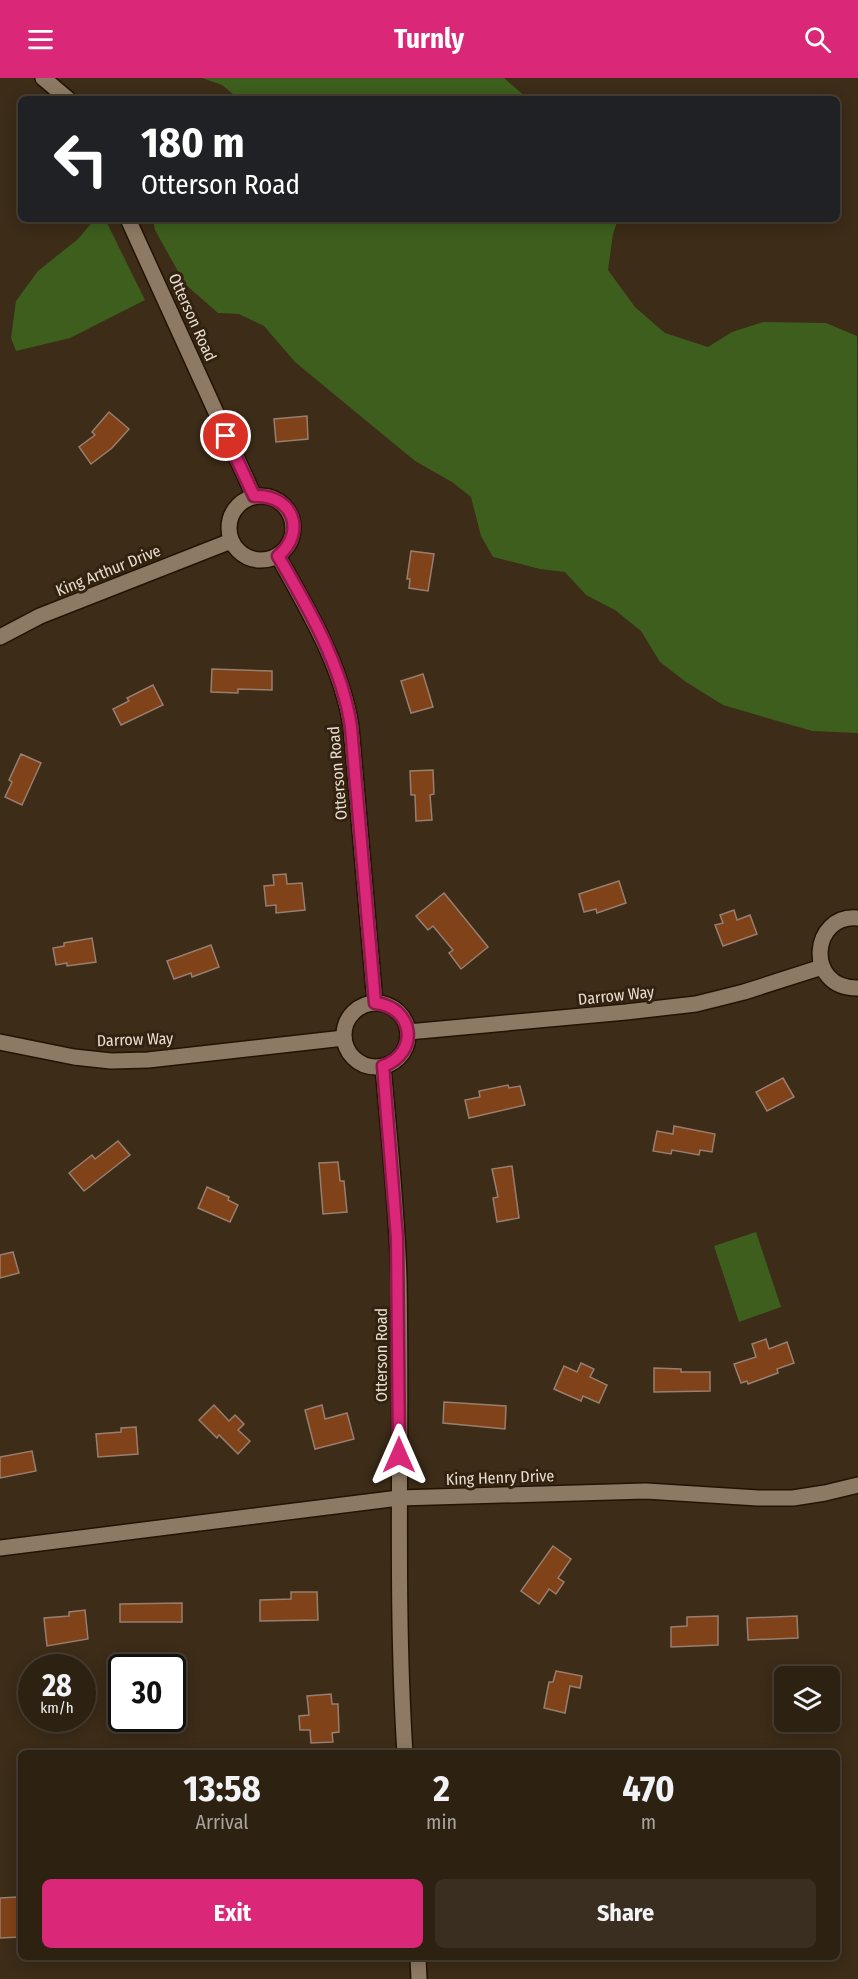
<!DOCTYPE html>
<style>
body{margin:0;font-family:"Fira Sans Condensed",sans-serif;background:#392e20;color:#f1f3f6;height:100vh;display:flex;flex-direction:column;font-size:22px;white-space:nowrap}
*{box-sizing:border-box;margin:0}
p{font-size:20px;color:#a7a39f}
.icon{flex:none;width:33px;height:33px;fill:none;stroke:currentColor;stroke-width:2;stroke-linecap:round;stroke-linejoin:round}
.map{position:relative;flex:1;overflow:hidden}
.sheet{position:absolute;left:18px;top:1672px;width:822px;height:210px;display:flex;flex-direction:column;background:#2d2112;border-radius:9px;box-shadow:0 3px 15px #0003,0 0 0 2px #483e32}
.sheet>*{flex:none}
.banner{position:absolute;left:18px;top:18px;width:822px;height:126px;border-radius:9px;box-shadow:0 3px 15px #0003,0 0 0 2px #483e32;background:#202124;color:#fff;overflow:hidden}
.controls{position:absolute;left:774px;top:1588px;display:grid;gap:12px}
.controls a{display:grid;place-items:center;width:66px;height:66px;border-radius:9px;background:#2d2112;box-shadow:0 3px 15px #0003,0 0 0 2px #483e32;font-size:30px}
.speed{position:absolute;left:18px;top:1576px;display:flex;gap:12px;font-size:30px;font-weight:700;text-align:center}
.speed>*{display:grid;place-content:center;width:78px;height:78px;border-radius:50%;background:#2d2112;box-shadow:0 3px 15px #0003,0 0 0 2px #483e32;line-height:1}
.speed small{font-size:15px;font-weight:400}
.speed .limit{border:3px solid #111;border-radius:9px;background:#fff;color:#111}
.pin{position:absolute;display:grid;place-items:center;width:51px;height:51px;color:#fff;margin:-26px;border:3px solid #fff;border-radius:50%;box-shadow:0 2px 6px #0007}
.me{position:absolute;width:66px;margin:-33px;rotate:0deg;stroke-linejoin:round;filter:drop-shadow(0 0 4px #0008)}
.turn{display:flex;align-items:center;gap:21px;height:126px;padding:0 24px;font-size:27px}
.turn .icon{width:78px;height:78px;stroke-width:2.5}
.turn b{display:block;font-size:42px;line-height:51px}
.eta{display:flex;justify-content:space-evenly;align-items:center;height:102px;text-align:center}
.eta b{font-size:36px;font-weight:700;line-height:42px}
.button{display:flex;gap:12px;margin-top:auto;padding:12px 24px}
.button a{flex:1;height:69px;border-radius:9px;background:#db2777;color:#fff;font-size:24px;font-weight:700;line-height:69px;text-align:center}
.button a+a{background:#392e20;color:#f1f3f6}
header{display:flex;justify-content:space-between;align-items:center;height:78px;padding:0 24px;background:#db2777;color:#fff;font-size:27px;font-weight:700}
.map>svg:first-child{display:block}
</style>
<header><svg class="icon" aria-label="menu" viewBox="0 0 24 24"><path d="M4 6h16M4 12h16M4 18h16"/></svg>Turnly<svg class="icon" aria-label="search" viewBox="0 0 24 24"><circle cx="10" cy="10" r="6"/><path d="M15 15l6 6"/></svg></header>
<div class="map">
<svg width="858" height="1901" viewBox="0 0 858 1901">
<rect width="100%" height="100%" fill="#3c2c18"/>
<g fill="#3d5e1d">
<path d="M202,0h302l24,21h-289l-17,-14z"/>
<path d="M95,141h10l40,81 -75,38 -54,13 -5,-13 5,-37 22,-30 40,-32z"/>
<path d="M153,141h465l-5,15 -5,36 27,37 30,26 43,14 24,-15 31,-10 63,1 31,13 1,397 -46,-2 -89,-26 -37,-23 -26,-20 -19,-31 -26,-21 -29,-15 -21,-23 -25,-3 -47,-12 -12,-21 -10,-39 -19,-15 -37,-21 -120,-99 -31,-36 -25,-12 -21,-1 -33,-29 -30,-54z"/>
<path d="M756,1154l25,75 -42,15 -25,-76z"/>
</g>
<g fill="#804219" stroke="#987e6f" stroke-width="1.5">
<path d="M109,334l20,17 -17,19 -21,16 -12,-17 16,-12 -3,-3z"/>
<path d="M307,338l1,23 -32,3 -2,-23z"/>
<path d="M411,473l23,3 -6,37 -19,-3 1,-9h-3z"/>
<path d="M212,591l60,2v19l-34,-1v4l-27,-1z"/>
<path d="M423,596l10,33 -22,6 -10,-32z"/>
<path d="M153,607l10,20 -42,20 -8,-16 16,-8 -2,-3z"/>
<path d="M21,676l20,9 -19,42 -17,-8 7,-15 -3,-2z"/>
<path d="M433,692l1,24 -4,1 2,25 -16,1 -1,-26h-4l-1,-24z"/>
<path d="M286,796l1,10 15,-1 3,27 -29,3v-8l-10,1 -2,-20 10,-1 -1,-10z"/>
<path d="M619,803l7,22 -29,10 -1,-4 -12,3 -5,-18z"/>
<path d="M444,815l44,54 -27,22 -12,-16 4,-3 -20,-24 -5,4 -12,-14z"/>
<path d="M734,832l3,10 13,-5 7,19 -34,12 -8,-21 8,-2 -3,-8z"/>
<path d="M92,860l4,24 -29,4v-3l-11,2 -3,-17 11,-2v-3z"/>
<path d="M211,867l8,22 -27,10 -1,-4 -17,6 -7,-18z"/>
<path d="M783,1000l11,19 -27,14 -11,-19z"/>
<path d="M508,1007l1,3 11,-2 5,19 -56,13 -4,-18 15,-3 -1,-6z"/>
<path d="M674,1048l41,8 -3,18 -12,-2 -1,5 -27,-5 -1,4 -18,-3 4,-20 16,3z"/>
<path d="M118,1063l12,14 -46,36 -15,-18 23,-18 3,4z"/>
<path d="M338,1084l2,19h4l3,31 -24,2 -4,-51z"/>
<path d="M512,1088l7,52 -22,4 -4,-24 5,-1 -6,-28z"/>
<path d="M207,1109l22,10 -1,3 10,5 -8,17 -32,-14z"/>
<path d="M13,1174l6,21 -19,5v-23z"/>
<path d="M766,1261l3,10 18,-7 7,21 -17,6 1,4 -30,11 -1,-3 -6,2 -7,-19 22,-7 -4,-13z"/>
<path d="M581,1285l13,6 -4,8 17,8 -8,18 -16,-7 -2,5 -27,-12 10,-23 13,6z"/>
<path d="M654,1290l27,1v3h29v19l-56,1z"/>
<path d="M444,1324l62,4 -1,23 -62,-6z"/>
<path d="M214,1327l15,16 6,-6 9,9 -6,6 12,11 -12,13 -19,-19 -2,3 -18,-18z"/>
<path d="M322,1327l3,14 22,-6 7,26 -39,10 -10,-39z"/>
<path d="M136,1349l2,27 -40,3 -2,-23 25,-2v-4z"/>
<path d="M32,1373l4,20 -36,7v-21z"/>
<path d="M553,1468l18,13 -13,19 6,4 -8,12 -7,-5 -10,15 -18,-13z"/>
<path d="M291,1514h26l1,28 -58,1v-21l31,-1z"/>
<path d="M182,1525v19h-62v-18z"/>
<path d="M85,1532l3,29 -41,7 -3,-28 25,-2v-4z"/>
<path d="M718,1538v29l-47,2v-20l16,-1v-9z"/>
<path d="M797,1538l1,22 -50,2 -1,-22z"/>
<path d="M556,1593l26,5 -2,12 -10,-2 -5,27 -21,-5 5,-26h4z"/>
<path d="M331,1616l1,10h6l1,28 -7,1 1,9 -22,1 -1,-13h-10l-1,-14 10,-1 -2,-19z"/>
<path d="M17,1819l1,15h3v25l-21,1v-40z"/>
</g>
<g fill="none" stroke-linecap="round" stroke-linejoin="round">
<g stroke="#231402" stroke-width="18">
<g id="minor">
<path d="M43,0l25,21"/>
<path d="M128,141l126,277"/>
<circle cx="261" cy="450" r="32"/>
<path d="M278,478c30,54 64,110 73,171l24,276"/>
<path d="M0,559l40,-21 191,-75"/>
<path d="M858,840c-47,-5 -54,71 0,70"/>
<circle cx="376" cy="957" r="32"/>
<path d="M408,954l218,-20 70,-8 48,-12 78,-25"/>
<path d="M0,964l74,15 37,4 37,-1 196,-22"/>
<path d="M383,988c6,71 14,142 16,214 3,157 -4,316 6,474"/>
<path d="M0,1470l399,-50 247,-7 112,7h35l32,-5 33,-8"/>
<path d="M418,1880l1,21"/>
</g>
</g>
<use href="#minor" stroke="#8d7a64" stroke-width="15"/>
</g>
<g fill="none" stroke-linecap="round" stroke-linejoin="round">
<g stroke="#8e194d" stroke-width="15">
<path id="route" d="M226,358l28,60c39,-2 53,36 24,60 31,53 64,110 73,171l24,276c39,4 45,50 8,63l14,172 2,217"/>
</g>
<use href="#route" stroke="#db2777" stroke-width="10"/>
</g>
<g text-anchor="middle" stroke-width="6" stroke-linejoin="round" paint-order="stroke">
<g font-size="16" fill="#e8ded2" stroke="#32220f">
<text transform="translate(193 239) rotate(66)" y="6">Otterson Road</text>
<text transform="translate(108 492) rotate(-22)" y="6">King Arthur Drive</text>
<text transform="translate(337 695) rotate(-95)" y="6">Otterson Road</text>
<text transform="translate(616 917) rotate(-6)" y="6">Darrow Way</text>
<text transform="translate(135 961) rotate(-2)" y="6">Darrow Way</text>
<text transform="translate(381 1277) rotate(-90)" y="6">Otterson Road</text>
<text transform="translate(500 1399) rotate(-2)" y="6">King Henry Drive</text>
</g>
</g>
</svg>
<div class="controls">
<a><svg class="icon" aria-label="layers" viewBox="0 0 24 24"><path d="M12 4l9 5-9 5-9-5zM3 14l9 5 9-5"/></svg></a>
</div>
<div class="speed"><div>28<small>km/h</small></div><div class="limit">30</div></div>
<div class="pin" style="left:226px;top:358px;background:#d93025"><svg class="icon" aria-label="arrive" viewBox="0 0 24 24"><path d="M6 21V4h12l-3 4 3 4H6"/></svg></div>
<svg class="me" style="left:399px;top:1377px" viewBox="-20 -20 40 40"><path d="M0-17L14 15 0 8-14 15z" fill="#db2777" stroke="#fff" stroke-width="4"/></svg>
<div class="banner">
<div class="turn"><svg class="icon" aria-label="left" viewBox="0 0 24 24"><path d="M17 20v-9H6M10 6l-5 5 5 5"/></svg><div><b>180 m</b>Otterson Road</div></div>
</div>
<section class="sheet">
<div class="eta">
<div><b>13:58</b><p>Arrival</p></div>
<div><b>2</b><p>min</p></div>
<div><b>470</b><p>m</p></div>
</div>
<div class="button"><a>Exit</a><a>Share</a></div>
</section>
</div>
